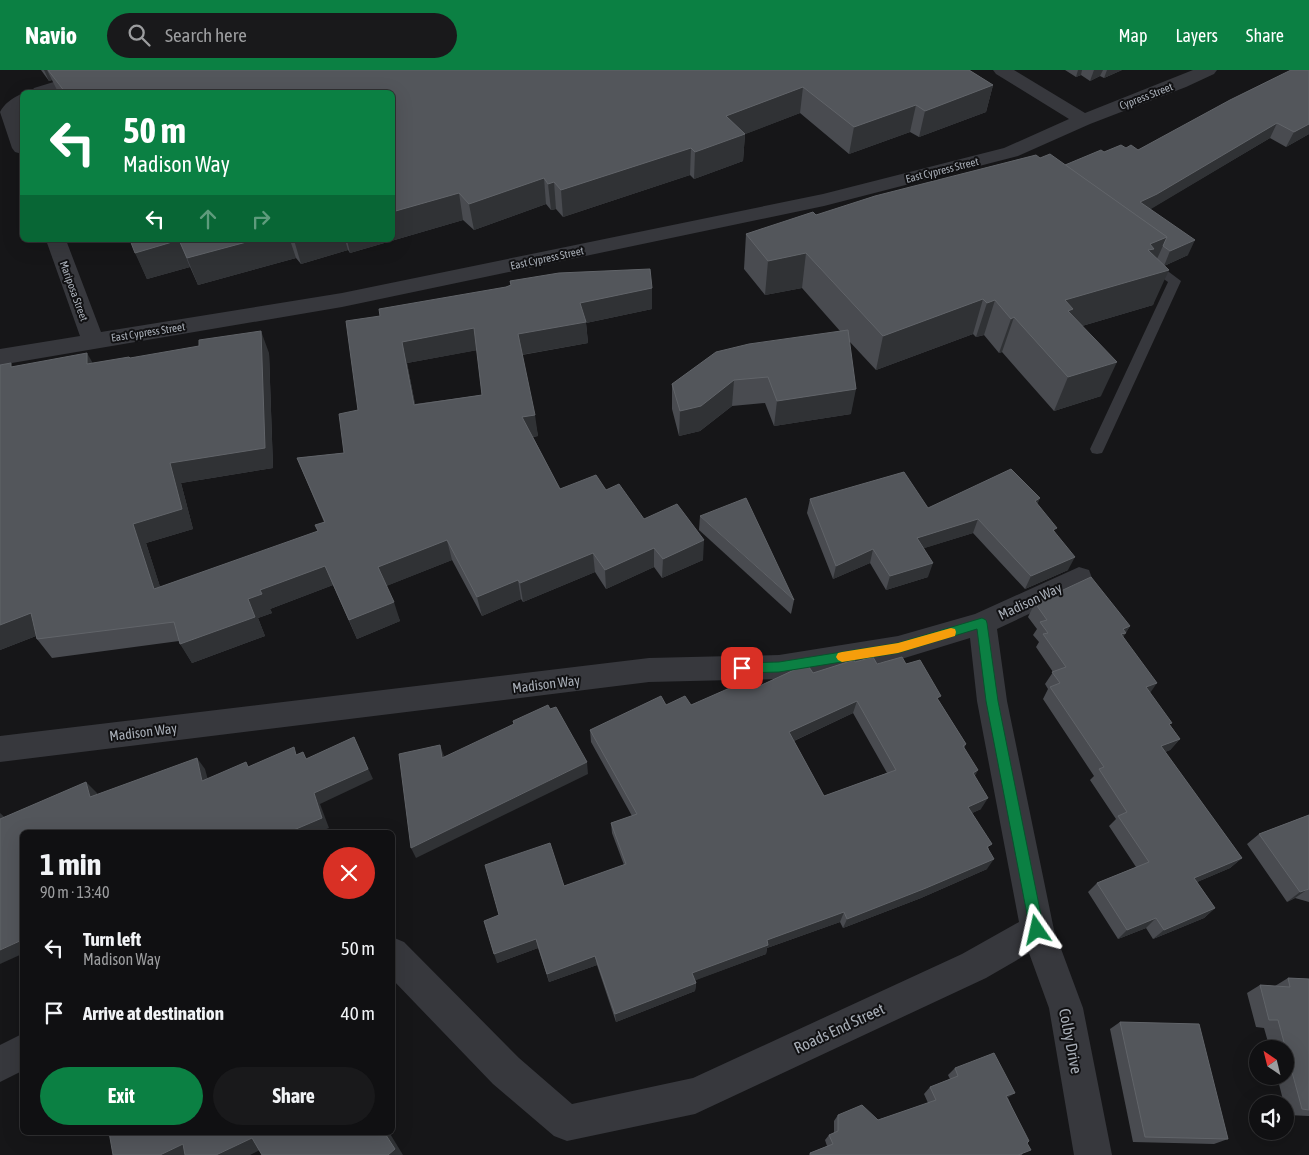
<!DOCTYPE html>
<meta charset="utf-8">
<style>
body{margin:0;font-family:"Asap Condensed",sans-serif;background:#19191b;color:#f1f3f6;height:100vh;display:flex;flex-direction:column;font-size:19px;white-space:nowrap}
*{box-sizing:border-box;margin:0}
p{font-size:16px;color:#9c9d9f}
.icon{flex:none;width:28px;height:28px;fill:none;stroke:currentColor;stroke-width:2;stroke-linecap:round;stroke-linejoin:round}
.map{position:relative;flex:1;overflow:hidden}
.side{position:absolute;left:20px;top:760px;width:375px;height:305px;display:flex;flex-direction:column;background:#101012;border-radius:8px;box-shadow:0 5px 20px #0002,0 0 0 1px #303032}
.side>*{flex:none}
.guide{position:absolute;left:20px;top:20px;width:375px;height:152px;border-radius:8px;box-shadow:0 5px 20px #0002,0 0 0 1px #303032;background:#0b8043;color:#fff;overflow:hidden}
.needle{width:32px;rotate:325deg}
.tools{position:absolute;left:1249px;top:970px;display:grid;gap:10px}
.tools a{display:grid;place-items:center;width:45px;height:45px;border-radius:50%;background:#101012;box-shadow:0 5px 20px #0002,0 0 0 1px #303032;font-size:25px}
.pin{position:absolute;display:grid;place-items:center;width:42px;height:42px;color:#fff;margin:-21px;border-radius:10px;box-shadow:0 2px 8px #0006}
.me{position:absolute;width:55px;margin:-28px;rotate:349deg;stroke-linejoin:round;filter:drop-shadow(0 0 4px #0008)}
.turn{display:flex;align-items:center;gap:18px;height:105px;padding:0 20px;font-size:22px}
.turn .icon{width:65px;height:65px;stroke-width:2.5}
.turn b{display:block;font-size:35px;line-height:42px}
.lanes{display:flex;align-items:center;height:48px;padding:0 20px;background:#0003;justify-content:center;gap:25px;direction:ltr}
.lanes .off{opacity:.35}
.round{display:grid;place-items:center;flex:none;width:52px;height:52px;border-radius:26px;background:#19191b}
.head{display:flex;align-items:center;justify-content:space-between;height:85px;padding:0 20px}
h1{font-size:30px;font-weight:700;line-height:38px}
.primary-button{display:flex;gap:10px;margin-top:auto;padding:10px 20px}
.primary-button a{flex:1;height:58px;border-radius:30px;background:#0b8043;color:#fff;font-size:20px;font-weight:700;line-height:58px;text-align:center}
.primary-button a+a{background:#19191b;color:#f1f3f6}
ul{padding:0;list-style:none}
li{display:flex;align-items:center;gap:15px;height:65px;padding:0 20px}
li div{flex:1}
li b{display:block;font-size:19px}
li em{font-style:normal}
header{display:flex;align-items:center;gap:30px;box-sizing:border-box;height:70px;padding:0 25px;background:#0b8043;color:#fff}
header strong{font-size:24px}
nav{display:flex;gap:28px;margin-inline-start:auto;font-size:18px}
.search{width:350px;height:45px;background:#19191b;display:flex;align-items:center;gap:12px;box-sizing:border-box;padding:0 18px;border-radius:28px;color:#9c9d9f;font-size:19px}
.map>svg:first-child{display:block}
</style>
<header>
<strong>Navio</strong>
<div class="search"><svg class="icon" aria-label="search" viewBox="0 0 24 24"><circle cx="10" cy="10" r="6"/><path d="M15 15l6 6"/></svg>Search here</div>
<nav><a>Map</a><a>Layers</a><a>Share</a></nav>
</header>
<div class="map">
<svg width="1309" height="1085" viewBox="0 0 1309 1085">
<rect width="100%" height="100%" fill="#161618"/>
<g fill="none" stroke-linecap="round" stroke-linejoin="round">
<path fill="#37383d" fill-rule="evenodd" d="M1149,189l4,1 28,21 -77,168 -2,4 -5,1 -5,-1 -2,-4 78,-167 -23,-16 -2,-3z"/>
<g fill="#37383d" fill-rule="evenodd">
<path d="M93,0h28l-3,4 -61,18h-26l3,-4z"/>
<path d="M993,0h21l71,43 108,-43h24l-3,4 -28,13 -96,37 -72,32 -194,50 -482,101 -342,58v-16l80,-13 -34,-96h20l35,92 241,-39 481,-99 181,-46 65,-29 -73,-45z"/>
<path d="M22,24v15l-3,3 3,11v31l-7,-2 -3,-4 -12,-36c4,-8 13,-15 22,-18z"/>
<path d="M1079,497l10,3 3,8 -3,8 -92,43 10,72 47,229 29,78 29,147h-38l-25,-147 -20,-55 -43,25 -291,136 -128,27 -13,-5 -61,-52 -101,-105v-42l12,5 115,116 53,46 121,-26 269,-124 57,-32 -42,-221 -7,-63 -72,22 -119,19 -130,3 -649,80v-26l649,-78 130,-3 119,-19 77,-22z"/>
<path d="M22,964v37l-22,11v-37z"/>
</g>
</g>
<g fill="#494b50" fill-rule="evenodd">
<path d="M41,0h928l24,15 -7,27 -67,25 -9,-5 -61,22 -49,-41 -55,21 -2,27 -49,18 -4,-4 -127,42 -7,-8 -5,1 -5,-6 -72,26 -11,-10 -113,33 -2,-3 -47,14 -5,-6 -98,27 -8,-18 -43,12 -17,-39h262v-148h-334l-6,-12 -3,1z"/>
<path d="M1065,0h57l-18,8 -4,-2 -10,5 -9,-6 -5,2z"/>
<path d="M1309,0v64l-23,13 -16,-9 -120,71 38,46 -24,11 -11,39 -71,21 19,70 -47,15 -52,-59 -3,1 -15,-18 -8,2 -3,-3 -97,36 -27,-29 2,73 -77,12 -9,-23 -33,3 -32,25 -21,5 -7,-27v-25l168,-53 -38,-43 -37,7 -21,-26 2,-35 70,-19 224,-57 25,7 39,-13 22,-4 12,2z"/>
<path d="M510,211l142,7v21l-66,14 2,20 -66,12 16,81 -5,1 27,52 46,1 38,29 59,41 -41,18 -8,-11 -48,22 -11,-17 -72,30 -2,-3 -39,17 -30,-56 -66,26 14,35 -43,18 -24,-54 -63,24 2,4 -14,5 7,18 -73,27 -13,-22 -127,17 -15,-19 -1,-3 -36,14v-285l13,2 80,-4 37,-5 139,-5 4,115 -92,15 12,46 -47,14 14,44 158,-55 6,-10 -27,-64 47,-5 14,-43 22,-94 126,-29 5,-2zM477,280l5,45 -67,9 -8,-41z"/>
<path d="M810,429l118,9 109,-4 18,28 13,38 -43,19 -52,-56 -49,15 4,29 -42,13 -16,-27 -37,16 -26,-66z"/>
<path d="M700,446l94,84 -3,14 -92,-84z"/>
<path d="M1035,533l95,23 -7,11 27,56 20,32 10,14 -10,11 -5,2 77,106 -12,10 -33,14 18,26 -11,10 -51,21 -7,-11 -28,11 -30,-47 9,-9 39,-16 -27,-41 7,-7 -26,-39 4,-4 -51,-77 5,-10 -3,-5 8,-12 -17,-25 3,-5 -6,-7 4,-6 -9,-12z"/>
<path d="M855,592l22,2h29l33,37 27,43 -2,4 11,28 6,33 -9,4 17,36 -2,20 -66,29 -78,30 -3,-6 -73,26 -1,6 -71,26 1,3 -1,8 -79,31 -19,-57 -48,17 -11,-34 -41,15 2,-48 65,-29 60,-21 -12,-32 -1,-10 21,-7 -41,-74 -1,-12 76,-25h25zM853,643l34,60 -63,23 -30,-55z"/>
<path d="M1309,745v87l-14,-4 -8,4 -40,-58 12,-10z"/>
<path d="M1288,908l21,1v137l-22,-1 -2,-8v-3h-1l-7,-28h8v-27h-15l-6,-21 -8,-1 -9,-34 13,-8 15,1z"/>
<path d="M1120,952l108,117 -14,5 -81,-2 -23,-113z"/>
<path d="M955,998l53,30 19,45 -5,12h-213l1,-2 17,-7 -2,-6 4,-5 5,-2v-12l4,-6 40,5 50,-17 -4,-9 6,-7 20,-8 -2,-4z"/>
</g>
<g fill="#303235">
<path d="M44,0h3l5,10 -3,1z"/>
<path d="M1078,0h4l-1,5 -5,2z"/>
<path d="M1094,0h9l-3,6 -10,5z"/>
<path d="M1107,0h15l-18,8z"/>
<path d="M993,15l-7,27 -67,25 6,-26z"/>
<path d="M803,17l-3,26 -57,22 2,-1 -2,27 -49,18 1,-27 31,-36z"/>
<path d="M916,35l-6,27 -61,22 5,-27z"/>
<path d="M1277,53l-7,15 -119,71 -18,8 7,-15z"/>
<path d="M1309,54v10l-23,13 8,-15z"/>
<path d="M691,78l-1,27 -127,42 -2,-27z"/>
<path d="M544,108l2,26 -72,26 -5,-26z"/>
<path d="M554,112l2,27 -5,1 -3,-26z"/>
<path d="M459,123l4,27 -113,33 -3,-13h45v-28z"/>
<path d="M1167,167l-16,35 18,-2 -16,35 -88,26v-31l85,-56z"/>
<path d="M179,170l11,27 -43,12 -12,-26z"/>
<path d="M254,170h36l6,18 -98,27 -11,-27z"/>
<path d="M294,170h51l3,10 -47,14z"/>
<path d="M1195,170l-7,15 -24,11 6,-15z"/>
<path d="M806,183l-4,35 -37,7 3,-34z"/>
<path d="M652,218v21l-66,14 2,20 -68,12 -2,-21 62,-31z"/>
<path d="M983,229l-10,35 -97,36 7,-34z"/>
<path d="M995,230l-11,35 -8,2 11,-34z"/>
<path d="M1014,247l-12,35 -3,1 12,-34z"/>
<path d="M474,258l4,22 -71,13 12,62 -5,-20 -12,-63z"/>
<path d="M261,261l8,22 4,115 -92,15 12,46 -47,14 21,65 -13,-19 -21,-65 37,-61z"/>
<path d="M87,283l12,21 -12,-10z"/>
<path d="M1117,292l-16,34 -47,15 14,-34z"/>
<path d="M734,310l-2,26 -32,25 -21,5 1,-25z"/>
<path d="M856,319l-5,25 -77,12 3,-25z"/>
<path d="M535,345l3,21 -13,2 -3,-21z"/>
<path d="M1040,428l-6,14 1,-11z"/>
<path d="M978,449l-5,14 -61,19 5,-14z"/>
<path d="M447,470l5,20 -68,27 -6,-20z"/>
<path d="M704,470l-1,20 -41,18 1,-19z"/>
<path d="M654,478v19l-48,22 -1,-19z"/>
<path d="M873,479l-3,14 -37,16 3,-13z"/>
<path d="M593,483l2,19 -72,30 -3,-19z"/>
<path d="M1075,487l-7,13 -43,19 6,-13z"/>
<path d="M933,493l-5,14 -42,13 4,-14z"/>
<path d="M325,496l8,19 -63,24 2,4 -14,5 7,18 -73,27 -12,-19 68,-45 12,-9z"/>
<path d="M518,510l3,19 -39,17 -5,-19z"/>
<path d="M394,532l6,19 -43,18 -8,-19z"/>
<path d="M31,543l15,19 -46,18v-25z"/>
<path d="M1130,556l-8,13 -4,7 5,-17z"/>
<path d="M1157,613l-9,13 -2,-9z"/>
<path d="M857,631l-4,12 -66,31 2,-12z"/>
<path d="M354,667l19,42 -53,25 9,24 -10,4h-30l25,-39z"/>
<path d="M1180,669l-10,11 -19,8 10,-12z"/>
<path d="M440,675l4,11 2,14 -4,-12z"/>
<path d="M197,688l8,11 6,22 -9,-10z"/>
<path d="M587,692l1,12 -172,84 -5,-10z"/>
<path d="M978,700l-6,12 1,-9z"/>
<path d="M86,712l11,11 4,15 -11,-11z"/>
<path d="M988,728l-7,11 -19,9 6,-11z"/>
<path d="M0,743l9,8h-9z"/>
<path d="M1242,788l-12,10 -47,20 11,-10z"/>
<path d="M994,789l-7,10 -66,29 -78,30 4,-9z"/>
<path d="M1308,819l-13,9 -8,4 13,-10z"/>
<path d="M1215,838l-11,10 -51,21 11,-9z"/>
<path d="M844,842l-4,10 -73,26 -1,6 -75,28 1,-9 75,-33z"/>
<path d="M1156,848l-10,10 -28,11 9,-9z"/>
<path d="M536,869l2,9 -41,15 -3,-9z"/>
<path d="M22,870v14l-22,10v-14z"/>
<path d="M595,886l2,9 -48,17 -2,-8z"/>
<path d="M696,913l-1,8 -79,31 -1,-8z"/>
<path d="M1015,1023l-9,6v-3z"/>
<path d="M384,1062h5l14,23h-15z"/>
<path d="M252,1068l16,8 -18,9h-34z"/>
<path d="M183,1074l13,11h-36z"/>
</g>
<g fill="#53565b" stroke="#616469" fill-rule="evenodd">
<path d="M48,0h921l24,15 -68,26 -9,-6 -62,22 -51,-40 -77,29 19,18 -50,18 -4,-4 -130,42 -7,-8 -6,2 -4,-6 -75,26 -10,-11 -67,19v-120h-327z"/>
<path d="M1291,0h18v54l-15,8 -17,-9 -120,71 -17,8 55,38 -25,11 -7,-5 4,-9 -102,-72 36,-15 3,2 17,-7 5,3 5,-3 7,5 92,-50z"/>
<path d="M1050,84l117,83 -17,7 4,5 -6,1 21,20 -104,30 8,9 -5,2 49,51 -49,15 -54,-60 -3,2 -16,-19 -8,3 -4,-4 -100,37 -77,-83 -38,8 -22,-27 67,-22 3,3 59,-19 161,-41 4,3z"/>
<path d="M130,170h49l-44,13z"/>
<path d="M179,170h75l-67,18z"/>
<path d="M650,199l2,19 -72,15 6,19 -68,12 17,81 -13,2 38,72 36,-14 10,15 13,-6 25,35 33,-15 27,36 -41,19 -9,-11 -49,22 -12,-17 -73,30 -2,-3 -41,17 -30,-57 -69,27 16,35 -45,18 -24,-54 -65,24 2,4 -14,5 7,18 -75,27 -6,-22 -137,17 -6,-26 -31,12v-260l11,-2v4l76,-14v11l42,-7 1,1 69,-12v-6l62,-9 4,117 -95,15 12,46 -49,15 21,65 164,-58 -3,-6 10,-3 -28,-64 47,-5 -5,-39 19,-4 -12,-89 34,-5 -1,-7 127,-22 5,-2 -1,-4 49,-8zM474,258l8,67 -68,10 -12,-63z"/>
<path d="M848,260l8,59 -79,12 -9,-24 -34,3 -33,26 -21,5 -8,-27 44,-32 33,-8z"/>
<path d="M1011,399l29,29 -5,3 22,27 -4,2 22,27 -44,19 -53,-57 -61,19 16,25 -43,13 -17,-27 -37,17 -26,-67 94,-27 24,36z"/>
<path d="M746,428l48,102 -94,-84z"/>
<path d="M1091,507l39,49 -7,3 3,4 -5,1 36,49 -11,4 26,36 -3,1 11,15 -19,7 81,112 -48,20 21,30 -51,22 -8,-12 -29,12 -30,-47 52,-21 -31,-46 9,-4 -28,-43 5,-2 -54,-80 10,-4 -8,-11 14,-5 -23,-33 5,-1 -8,-11 7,-2 -12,-17z"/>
<path d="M873,587l4,7 25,-7 4,7 14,-4 21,36 -4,2 29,46 -3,2 15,24 -5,3 15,25 -20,9 24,37 -5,3 7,12 -68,29 -79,31 -3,-7 -77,28 1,5 -76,28 4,10 -81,31 -20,-58 -48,18 -11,-35 -42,15 -10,-33 15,-6 -14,-50 65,-22 14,43 62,-22 -15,-41 26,-9 -47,-84 71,-34 5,9 19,-9 6,9 57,-25 5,9 54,-25 6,9 41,-13 1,2zM857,631l39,69 -72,26 -35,-64z"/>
<path d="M548,635l2,4 6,-2 31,55 -176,86 -12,-94 41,-9 2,13 72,-34 -1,-3z"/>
<path d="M354,667l14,32 -54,24 8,25 -33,14h-267v108l-22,10v-131l86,-37 4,15 107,-39 5,23 44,-19 2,5 46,-20 2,8 7,-3 3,7z"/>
<path d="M1309,745v74l-9,3 -41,-58z"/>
<path d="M1288,908l21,1v131l-7,-1 -24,-89h-9l-9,-35 30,2z"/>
<path d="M1120,952l79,2 29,115 -83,-2z"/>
<path d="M994,983l21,40 -9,3 23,45 -2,2 4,7 -13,5h-207l-1,-2 23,-9 -4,-9 9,-4v-16l24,-10 16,15 58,-20 -6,-13 28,-11 -3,-8z"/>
<path d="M109,1062h275l11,17 -7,6h-126l-10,-17 -36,17h-31l-2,-11 -23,11h-47z"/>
</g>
<path fill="#0b8043" stroke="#07532c" d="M982,548l4,2 1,3 11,78 46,229 -2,5 -5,2 -5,-2 -2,-5 -44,-229 -9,-72 -79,24 -119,19 -37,1 -4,-2 -2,-3 2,-4 4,-1 37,-1 119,-19z"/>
<path fill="#f59e0b" d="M951,558l4,1 1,3 -1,4 -57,17 -56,9 -4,-2 -2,-3 2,-4 4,-1 56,-9z"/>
<g text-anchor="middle" stroke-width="4" stroke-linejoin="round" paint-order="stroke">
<g font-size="11" fill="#a8aeb7" stroke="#111113">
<text transform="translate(1146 26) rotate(-21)" y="4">Cypress Street</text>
<text transform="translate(942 100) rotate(-14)" y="4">East Cypress Street</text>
<text transform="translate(547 188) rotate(-12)" y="4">East Cypress Street</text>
<text transform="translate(74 221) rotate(70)" y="4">Mariposa Street</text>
<text transform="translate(148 262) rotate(-9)" y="4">East Cypress Street</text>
</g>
<g font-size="14" fill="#a8aeb7" stroke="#111113">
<text transform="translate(1030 531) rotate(-25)" y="5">Madison Way</text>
<text transform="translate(546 614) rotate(-7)" y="5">Madison Way</text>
<text transform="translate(143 662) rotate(-7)" y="5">Madison Way</text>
</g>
<g font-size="16" fill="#a8aeb7" stroke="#111113">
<text transform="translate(839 958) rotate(-25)" y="6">Roads End Street</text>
<text transform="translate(1071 971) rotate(79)" y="6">Colby Drive</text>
</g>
</g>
</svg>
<div class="tools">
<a><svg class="needle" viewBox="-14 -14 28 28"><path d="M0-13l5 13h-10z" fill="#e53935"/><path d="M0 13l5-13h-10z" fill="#9c9d9f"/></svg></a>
<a><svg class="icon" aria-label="sound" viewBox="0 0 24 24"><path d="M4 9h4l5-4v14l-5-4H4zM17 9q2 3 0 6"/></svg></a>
</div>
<div class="pin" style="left:742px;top:598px;background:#d93025"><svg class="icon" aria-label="arrive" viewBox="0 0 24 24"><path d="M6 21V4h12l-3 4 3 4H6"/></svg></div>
<svg class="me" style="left:1037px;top:860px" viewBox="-20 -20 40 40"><path d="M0-17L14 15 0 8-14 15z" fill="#0b8043" stroke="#fff" stroke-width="4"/></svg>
<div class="guide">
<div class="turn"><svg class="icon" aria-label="left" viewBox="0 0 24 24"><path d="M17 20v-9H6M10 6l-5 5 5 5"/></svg><div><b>50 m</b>Madison Way</div></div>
<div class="lanes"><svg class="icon" aria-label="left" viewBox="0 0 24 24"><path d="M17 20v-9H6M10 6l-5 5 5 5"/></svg><svg class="icon off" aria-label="ahead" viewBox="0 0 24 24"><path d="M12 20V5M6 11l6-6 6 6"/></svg><svg class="icon off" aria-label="right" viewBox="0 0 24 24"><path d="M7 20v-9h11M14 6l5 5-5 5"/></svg></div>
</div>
<section class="side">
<div class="head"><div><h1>1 min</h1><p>90 m · 13:40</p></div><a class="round" style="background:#d93025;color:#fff"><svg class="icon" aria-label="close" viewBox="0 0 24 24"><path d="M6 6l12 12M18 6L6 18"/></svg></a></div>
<ul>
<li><svg class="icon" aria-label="left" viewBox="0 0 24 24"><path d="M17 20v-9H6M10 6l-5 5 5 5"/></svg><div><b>Turn left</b><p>Madison Way</p></div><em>50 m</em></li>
<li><svg class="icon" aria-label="arrive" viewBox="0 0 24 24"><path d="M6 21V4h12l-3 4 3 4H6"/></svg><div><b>Arrive at destination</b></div><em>40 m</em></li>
</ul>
<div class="primary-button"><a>Exit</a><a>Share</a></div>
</section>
</div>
